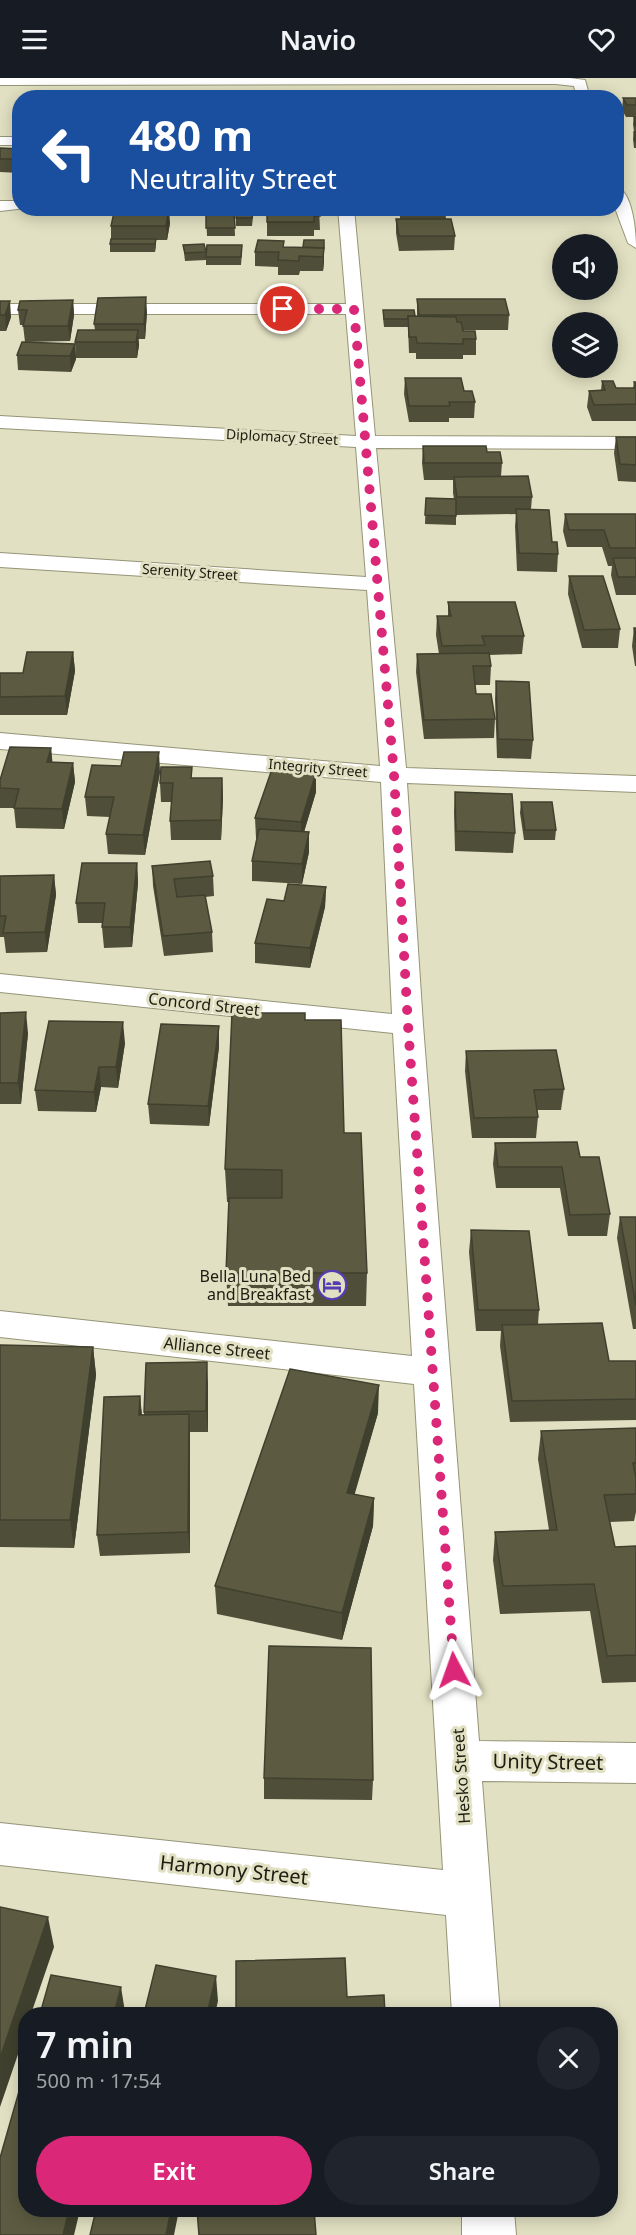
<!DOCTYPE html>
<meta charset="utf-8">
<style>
body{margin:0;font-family:"Noto Sans",sans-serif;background:#20242c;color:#f1f3f6;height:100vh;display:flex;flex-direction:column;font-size:22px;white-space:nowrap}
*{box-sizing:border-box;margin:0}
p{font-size:20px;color:#9ea1a6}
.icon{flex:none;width:33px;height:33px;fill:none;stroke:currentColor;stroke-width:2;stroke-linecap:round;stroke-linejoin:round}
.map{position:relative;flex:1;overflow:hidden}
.drawer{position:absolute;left:18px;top:1929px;width:600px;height:210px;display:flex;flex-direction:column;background:#171b24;border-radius:24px;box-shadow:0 3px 15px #0003}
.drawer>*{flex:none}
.top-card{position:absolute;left:12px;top:12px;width:612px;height:126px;border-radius:24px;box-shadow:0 3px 15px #0003;background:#1a4fa0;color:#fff;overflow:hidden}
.buttons{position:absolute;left:552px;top:156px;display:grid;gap:12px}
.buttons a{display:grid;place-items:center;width:66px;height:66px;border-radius:50%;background:#171b24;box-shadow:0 3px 15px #0003;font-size:30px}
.pin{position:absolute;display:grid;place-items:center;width:51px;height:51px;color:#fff;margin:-26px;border:3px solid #fff;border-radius:50%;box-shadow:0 2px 6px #0007}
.me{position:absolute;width:66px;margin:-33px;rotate:356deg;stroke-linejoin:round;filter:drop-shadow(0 0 4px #0008)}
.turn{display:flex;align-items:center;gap:21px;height:126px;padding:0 18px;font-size:27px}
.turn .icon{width:78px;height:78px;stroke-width:2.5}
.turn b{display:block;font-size:42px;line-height:51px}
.round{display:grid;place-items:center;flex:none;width:63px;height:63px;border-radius:32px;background:#20242c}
.summary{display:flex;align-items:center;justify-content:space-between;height:102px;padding:0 18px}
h1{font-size:36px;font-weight:600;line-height:45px}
.action{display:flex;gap:12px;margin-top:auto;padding:12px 18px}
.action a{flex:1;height:69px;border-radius:36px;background:#db2777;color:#fff;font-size:24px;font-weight:600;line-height:69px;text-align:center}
.action a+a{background:#20242c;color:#f1f3f6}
header{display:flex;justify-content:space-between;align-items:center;height:78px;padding:0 18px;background:#171b24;font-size:27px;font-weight:600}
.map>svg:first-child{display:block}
</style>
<header><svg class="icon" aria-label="menu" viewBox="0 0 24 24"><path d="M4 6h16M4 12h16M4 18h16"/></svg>Navio<svg class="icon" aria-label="heart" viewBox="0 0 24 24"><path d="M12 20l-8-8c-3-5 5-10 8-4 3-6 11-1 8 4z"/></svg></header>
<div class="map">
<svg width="636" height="2157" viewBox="0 0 636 2157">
<rect width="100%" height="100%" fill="#e1e0c2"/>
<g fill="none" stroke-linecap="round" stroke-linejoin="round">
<g stroke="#959477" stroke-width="2">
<g id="street">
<path d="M0,0h570l15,2 5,18h-13l-3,-12 -19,-2 -555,1z"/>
<rect x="0" y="59" width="20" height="8"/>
<path d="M616,109c17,4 20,46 20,61l-8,-5 -13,-35z"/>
<path d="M0,123h20v7h6l-26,3z"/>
<path d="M338,130h16l21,228 261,1v12l-260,-1 30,320 230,8v16l-229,-9 16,242 56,716 157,2v40l-154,-2 18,233h-48l-6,-99 -446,-50v-42l443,47 -29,-486 -414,-47v-26l412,45 -19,-323 -393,-41v-18l392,40 -11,-232 -381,-33v-16l380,33 -13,-176 -367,-23v-14l366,24 -10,-130 -356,-19v-12l356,20 -10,-122h-346v-10h346z"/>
<path d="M462,2132h52l2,25h-54z"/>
</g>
</g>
<use href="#street" fill="#fff" fill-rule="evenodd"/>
</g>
<g fill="#4f4e38">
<path d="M623,20h13v50h-2l-1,-9 1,-7 -1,-8 1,-7h-8l-4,-7z"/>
<path d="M0,70l20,1v24l-20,-1z"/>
<path d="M254,130l-2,18h-16v-8z"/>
<path d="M319,130l1,22h-6v6h-47v-23z"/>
<path d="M400,130h45l1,11 9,17 -1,14 -55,1 -3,-18v-14h4z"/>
<path d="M137,131l33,14 -3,17h-11v7l-1,5h-45v-8l1,-5v-13z"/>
<path d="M234,135l1,23h-28l-1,-22z"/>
<path d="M324,162v22l-1,9h-23l-1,4h-21v-8l-23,-1v-14l29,-5h19z"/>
<path d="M204,166l2,10 36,-1 -1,12h-35v-5l-21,1 -2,-16z"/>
<path d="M417,221l92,16 -1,15h-45l13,9v16h-13v4h-47v-6h-7l-1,-26h-24l-1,-9v-8l34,6z"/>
<path d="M73,222l1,15 -4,26 -45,1 -2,-17h-3l-2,-15z"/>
<path d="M0,223l11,16 -5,14h-6z"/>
<path d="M147,234l-2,27h-7l1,6 -2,13h-61l-1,-16 20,-12 -1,-6z"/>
<path d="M75,266l1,15 -5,13 -53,-2 -1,-15z"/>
<path d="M405,300l59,13 11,11 -1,16h-25v4h-40l-5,-28z"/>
<path d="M602,303l14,7h17l1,-6h2v39h-44l-5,-14 2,-16 12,-1z"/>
<path d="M616,359h20v45l-18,-1 -4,-28z"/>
<path d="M423,368l64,6 15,11 -1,13 31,21 -1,12 27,45 -1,18 -40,-1 -2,-45 1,-12 -60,1v-2v12l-31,-1 1,-26 28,1 -1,-6v-13h-29l-2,-17z"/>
<path d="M565,436h71v81h-20l-5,-20 1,-9h-4l-6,-19h-35l-4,-16z"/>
<path d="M569,498l51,53 -2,19h-36l-14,-54z"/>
<path d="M448,524l76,34 -2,18 -33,1 2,11 -1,19h-15l1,9 19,25 -1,19 -70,1 -8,-67 1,-18h22l-3,-19 1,-19h11z"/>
<path d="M634,550h2v38h-1l-3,-20z"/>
<path d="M73,574l2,19 -8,44h-67v-42h23z"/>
<path d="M496,603l37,59 -2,19 -34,-1 -2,-59z"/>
<path d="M51,670l1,14 21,1 2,19 -11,47 -48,-1 -2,-20h-14v-28z"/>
<path d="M160,694l-15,83 -37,-1 -2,-20 4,-17 -23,-1 -2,-19z"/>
<path d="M316,695v19l-12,40 5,20 -7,32 -50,-3v-20l5,-23h-1l-1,-20z"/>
<path d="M192,700h30l1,20 -2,42h-50l-1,-19 2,-19h-11l-1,-19z"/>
<path d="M455,714l60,41 -2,20 -58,-2 -1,-39z"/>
<path d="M521,724l35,28 -1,10h-31l-4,-27z"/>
<path d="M137,785l1,20 -6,64 -28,1 -2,-21v-4h-24l-2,-20z"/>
<path d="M152,788l61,10 1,20 -9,1 7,35 1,20 -49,4 -11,-70z"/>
<path d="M54,797l2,20 -9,57 -41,1 -2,-16h-4v-61z"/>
<path d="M326,809l-1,20 -15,61 -55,-5v-20l29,-42z"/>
<path d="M0,935l28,20 -7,71h-21z"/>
<path d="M306,942l38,113 23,140 -1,33h-138l-2,-33 3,-71h-2l-2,-33z"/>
<path d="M125,965l-7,45 -17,-1 -5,25 -58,-1 -3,-21z"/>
<path d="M219,969l-10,79 -59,-2 -2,-20z"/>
<path d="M466,973l98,38 -3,21h-24l1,7 -2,21h-64l-7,-67z"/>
<path d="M495,1065l85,14 30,57 -3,22h-39l-8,-48h-64l-3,-24z"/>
<path d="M620,1139h16v112h-3l-16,-91z"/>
<path d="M471,1152l68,80 -1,14 71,37h27v59l-126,2 -10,-76 1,-15h-25l-7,-79z"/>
<path d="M0,1267l93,2 3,28 -22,173 -74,-1z"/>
<path d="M208,1305v49h-18v121l-90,3 -3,-21 43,-139 2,19h2v-3z"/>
<path d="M378,1335l-24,81 20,4 -1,28 -31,114 -125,-26 -2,-28z"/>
<path d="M636,1350v84l-2,9 -24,1 5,25 21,-1v136l-34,1 -12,-72 -90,3 -7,-54 2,-28 54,-2 -11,-71 3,-28z"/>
<path d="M264,1700l109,2 -1,20 -108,-1z"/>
</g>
<g fill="#40402e">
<path d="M169,131l1,14 -3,17 -1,-14z"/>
<path d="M324,170v14l-1,9v-14z"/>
<path d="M146,219l1,15 -2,27 -1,-15z"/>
<path d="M73,222l1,15 -4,26 -2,-15z"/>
<path d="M10,223l1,16 -5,14 -1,-16z"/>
<path d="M138,252l1,15 -2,13 -1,-16z"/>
<path d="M75,266l1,15 -5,13 -1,-16z"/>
<path d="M73,574l2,19 -8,44 -2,-19z"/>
<path d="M51,670l2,19 -6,-5z"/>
<path d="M159,674l1,20 -15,83 -2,-20z"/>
<path d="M73,685l2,19 -11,47 -2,-20z"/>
<path d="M316,695v19l-15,50v-20z"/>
<path d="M222,700l1,20 -2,42v-20z"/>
<path d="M309,754v20l-7,32v-20z"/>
<path d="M137,785l1,20 -6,64 -2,-20z"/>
<path d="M54,797l2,20 -9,57 -2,-20z"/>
<path d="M326,809l-1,20 -15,61v-20z"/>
<path d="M26,934l2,21 -7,71 -3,-21z"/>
<path d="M123,944l2,21 -7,45 -2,-21z"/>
<path d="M219,948v21l-10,79 -1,-20z"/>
<path d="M99,989l2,20 -5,25 -2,-20z"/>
<path d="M93,1269l3,28 -22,173 -4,-28z"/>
<path d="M207,1284l1,21v49l-2,-21z"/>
<path d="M379,1307l-1,28 -31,108v-28z"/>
<path d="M140,1318l2,22 -3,-3z"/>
<path d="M189,1336l1,21v118l-2,-21z"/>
<path d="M374,1420l-1,28 -31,114v-27z"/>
<path d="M48,1839l6,30 -23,67h-5v17l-26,76v-49z"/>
<path d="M216,1898l2,25 -3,13h-8z"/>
<path d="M121,1909l4,25 -1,2h-10z"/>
<path d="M69,2132h11l-6,25h-11z"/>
<path d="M171,2132h8l-5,25h-8z"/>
</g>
<g fill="#5c5b41" stroke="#40402e" stroke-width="1.5">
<path d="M511,16h51l2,4h-52z"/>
<path d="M623,20h13v7h-9z"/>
<path d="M634,39h2v9h-1z"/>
<path d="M634,54h2v9h-1z"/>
<path d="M0,70l20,1v10h-20z"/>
<path d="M115,130l20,1h34l-3,17h-55z"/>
<path d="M237,130h17l-2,10h-16z"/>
<path d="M274,130h45l1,8h-6v6h-47v-9h7z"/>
<path d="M401,130h44l1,7h-21v-2h-23z"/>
<path d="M234,135l1,15h-29v-14z"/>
<path d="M396,141h55l4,17h-56z"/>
<path d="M111,161h45l-1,5h-45z"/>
<path d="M258,162l26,1 -1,6 41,1 -1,9 -24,-1v5l-21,-1 1,-8h-24z"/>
<path d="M304,162h20v8l-21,-1z"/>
<path d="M204,166l2,8 -21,1 -2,-8z"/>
<path d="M207,167h35l-1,12h-35z"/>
<path d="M146,219l-2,27h-50l4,-26z"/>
<path d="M417,221h88l4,16h-90z"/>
<path d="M73,222l-5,26h-45l4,-16h-9l2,-9z"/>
<path d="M0,223h10l-5,14h-5z"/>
<path d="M383,232h31l1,6h-7v3h-24z"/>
<path d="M408,238l48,1 1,5h4l2,9h12l1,8h-13v5l-46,-1 -1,-6h-7z"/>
<path d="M78,252h60l-2,12h-61z"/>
<path d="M22,264l53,2 -5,12 -53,-1z"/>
<path d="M405,300h56l3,13h8l3,11h-26l1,4h-41z"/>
<path d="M602,303h11l3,7h20l-2,-6h2v22l-42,1 -5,-14 16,-1z"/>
<path d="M616,359h20v28l-16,-1z"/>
<path d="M423,368h63l1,6h13l2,11h-78z"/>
<path d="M528,398l4,21h-75l-3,-20z"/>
<path d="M426,420l30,1v17l-31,-1z"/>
<path d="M516,431l33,1 3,32h5l1,12 -39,-1z"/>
<path d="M565,436h71v34h-26l-6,-18h-35z"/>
<path d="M613,480h23v19h-18z"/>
<path d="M569,498h34l17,53 -36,1z"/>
<path d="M448,524h67l9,34h-42l3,9 -43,1 -5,-30h14z"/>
<path d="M634,550h2v15z"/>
<path d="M27,574h46l-8,44 -65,1v-24h23z"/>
<path d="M489,575l2,13h-18l3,28h15l4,25 -71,1 -7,-66z"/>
<path d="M496,603l33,1 4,58 -35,-1z"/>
<path d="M10,669l41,1 -4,14 26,1 -11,46 -48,-1 5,-19 -19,-1v-8z"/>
<path d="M124,674h35l-16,83 -37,-1 8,-37h-29l7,-32 29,1z"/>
<path d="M161,689h31l-1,11h31l-1,42 -51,1 3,-38h-13z"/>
<path d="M272,691l44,4 -15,49 -46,-4z"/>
<path d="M455,714l57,2 3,39 -59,-2z"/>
<path d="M521,724h31l4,28h-31z"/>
<path d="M259,751l50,3 -7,32 -50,-3z"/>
<path d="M210,783l3,15 -39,3 3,18 28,-2 7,37 -49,4 -11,-70z"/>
<path d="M82,785h55l-7,64h-28l3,-24h-29z"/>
<path d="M54,797l-9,57 -42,1 3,-17h-6v-40z"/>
<path d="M288,806l38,3 -16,61 -55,-5 12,-44 17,2z"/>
<path d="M26,934l-8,71h-18v-70z"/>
<path d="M232,935h73v7h36l3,113h17l6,140h-141l3,-75h53v-28l-57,-1z"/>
<path d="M49,943l74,1 -7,45h-17l-5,25 -59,-2z"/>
<path d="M161,946l58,2 -11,80 -60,-2z"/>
<path d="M556,972l8,39 -30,1 4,27 -64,1 -8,-67z"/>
<path d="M577,1064l3,15h19l11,57 -40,1 -8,-48h-64l-3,-24z"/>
<path d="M620,1139h16v88z"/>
<path d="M471,1152l58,1 10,79h-61z"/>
<path d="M602,1245l7,38h27v38l-124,2 -10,-76z"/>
<path d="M0,1267l93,2 -23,173h-70z"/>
<path d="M207,1284l-1,49 -62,1 2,-49z"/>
<path d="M290,1291l89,16 -32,108 27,5 -32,115 -127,-27z"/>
<path d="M140,1318l-1,19 50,-1 -1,118 -91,3 7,-138z"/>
<path d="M636,1350v35h-3l3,15v16l-32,1 11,52 21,-1v109l-29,1 -13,-72 -91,2 -8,-54 62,-2 -16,-99z"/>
<path d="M269,1568l102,2 2,132 -109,-2z"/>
<path d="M0,1829l48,10 -48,141z"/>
<path d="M345,1880l2,39 37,-2 1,19h-149v-53z"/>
<path d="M156,1887l60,11 -9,38h-63z"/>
<path d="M51,1897l70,12 -7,27h-74z"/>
<path d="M26,1989v143h43l-6,25h-63v-77z"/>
<path d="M96,2132h75l-5,25h-76z"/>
<path d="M197,2132h117l2,25h-117z"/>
</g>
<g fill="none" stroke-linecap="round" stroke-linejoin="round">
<path stroke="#db2777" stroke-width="10" stroke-dasharray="0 18" d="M283,231h71l40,466 14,250 46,645"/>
</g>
<defs>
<g id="hotel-ring" transform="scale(1.5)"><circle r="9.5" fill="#e1e0c2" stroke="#543cb3" stroke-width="1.5"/><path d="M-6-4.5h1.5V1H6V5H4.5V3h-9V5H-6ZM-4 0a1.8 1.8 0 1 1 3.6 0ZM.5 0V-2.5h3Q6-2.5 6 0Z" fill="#543cb3"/></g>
</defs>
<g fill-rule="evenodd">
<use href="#hotel-ring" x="332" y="1207"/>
</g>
<g text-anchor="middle" stroke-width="6" stroke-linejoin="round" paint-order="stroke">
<g font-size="14" fill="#1c1c11" stroke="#e1e0c2">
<text transform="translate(282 359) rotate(3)" y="5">Diplomacy Street</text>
<text transform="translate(190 494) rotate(4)" y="5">Serenity Street</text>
<text transform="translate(318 690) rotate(5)" y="5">Integrity Street</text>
</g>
<g font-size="16" fill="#1c1c11" stroke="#e1e0c2">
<text transform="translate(204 926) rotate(6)" y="6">Concord Street</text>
<text transform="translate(217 1270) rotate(6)" y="6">Alliance Street</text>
<text transform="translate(461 1698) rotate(-94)" y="6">Hesko Street</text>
</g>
<g font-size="16" fill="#1c1c11" stroke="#e1e0c2" text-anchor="end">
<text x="311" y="1204">Bella Luna Bed<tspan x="311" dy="18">and Breakfast</tspan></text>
</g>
<g font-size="20" fill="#1c1c11" stroke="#e1e0c2">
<text transform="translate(548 1684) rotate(1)" y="7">Unity Street</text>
<text transform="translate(234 1792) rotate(6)" y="7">Harmony Street</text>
</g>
</g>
</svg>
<div class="buttons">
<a><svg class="icon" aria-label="sound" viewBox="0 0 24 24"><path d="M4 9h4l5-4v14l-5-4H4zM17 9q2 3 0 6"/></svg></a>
<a><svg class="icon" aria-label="layers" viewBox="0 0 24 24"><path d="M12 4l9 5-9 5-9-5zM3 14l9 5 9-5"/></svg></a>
</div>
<div class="pin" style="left:283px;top:231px;background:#d93025"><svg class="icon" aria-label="arrive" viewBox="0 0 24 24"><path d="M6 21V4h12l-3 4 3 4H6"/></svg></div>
<svg class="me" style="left:454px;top:1592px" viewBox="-20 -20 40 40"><path d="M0-17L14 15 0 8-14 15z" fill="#db2777" stroke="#fff" stroke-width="4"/></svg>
<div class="top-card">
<div class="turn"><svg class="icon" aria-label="left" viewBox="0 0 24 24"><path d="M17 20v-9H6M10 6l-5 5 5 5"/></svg><div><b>480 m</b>Neutrality Street</div></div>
</div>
<section class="drawer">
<div class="summary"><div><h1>7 min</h1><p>500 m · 17:54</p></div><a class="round"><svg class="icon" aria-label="close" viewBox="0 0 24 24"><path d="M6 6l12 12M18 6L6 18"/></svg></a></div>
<div class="action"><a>Exit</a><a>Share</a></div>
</section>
</div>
